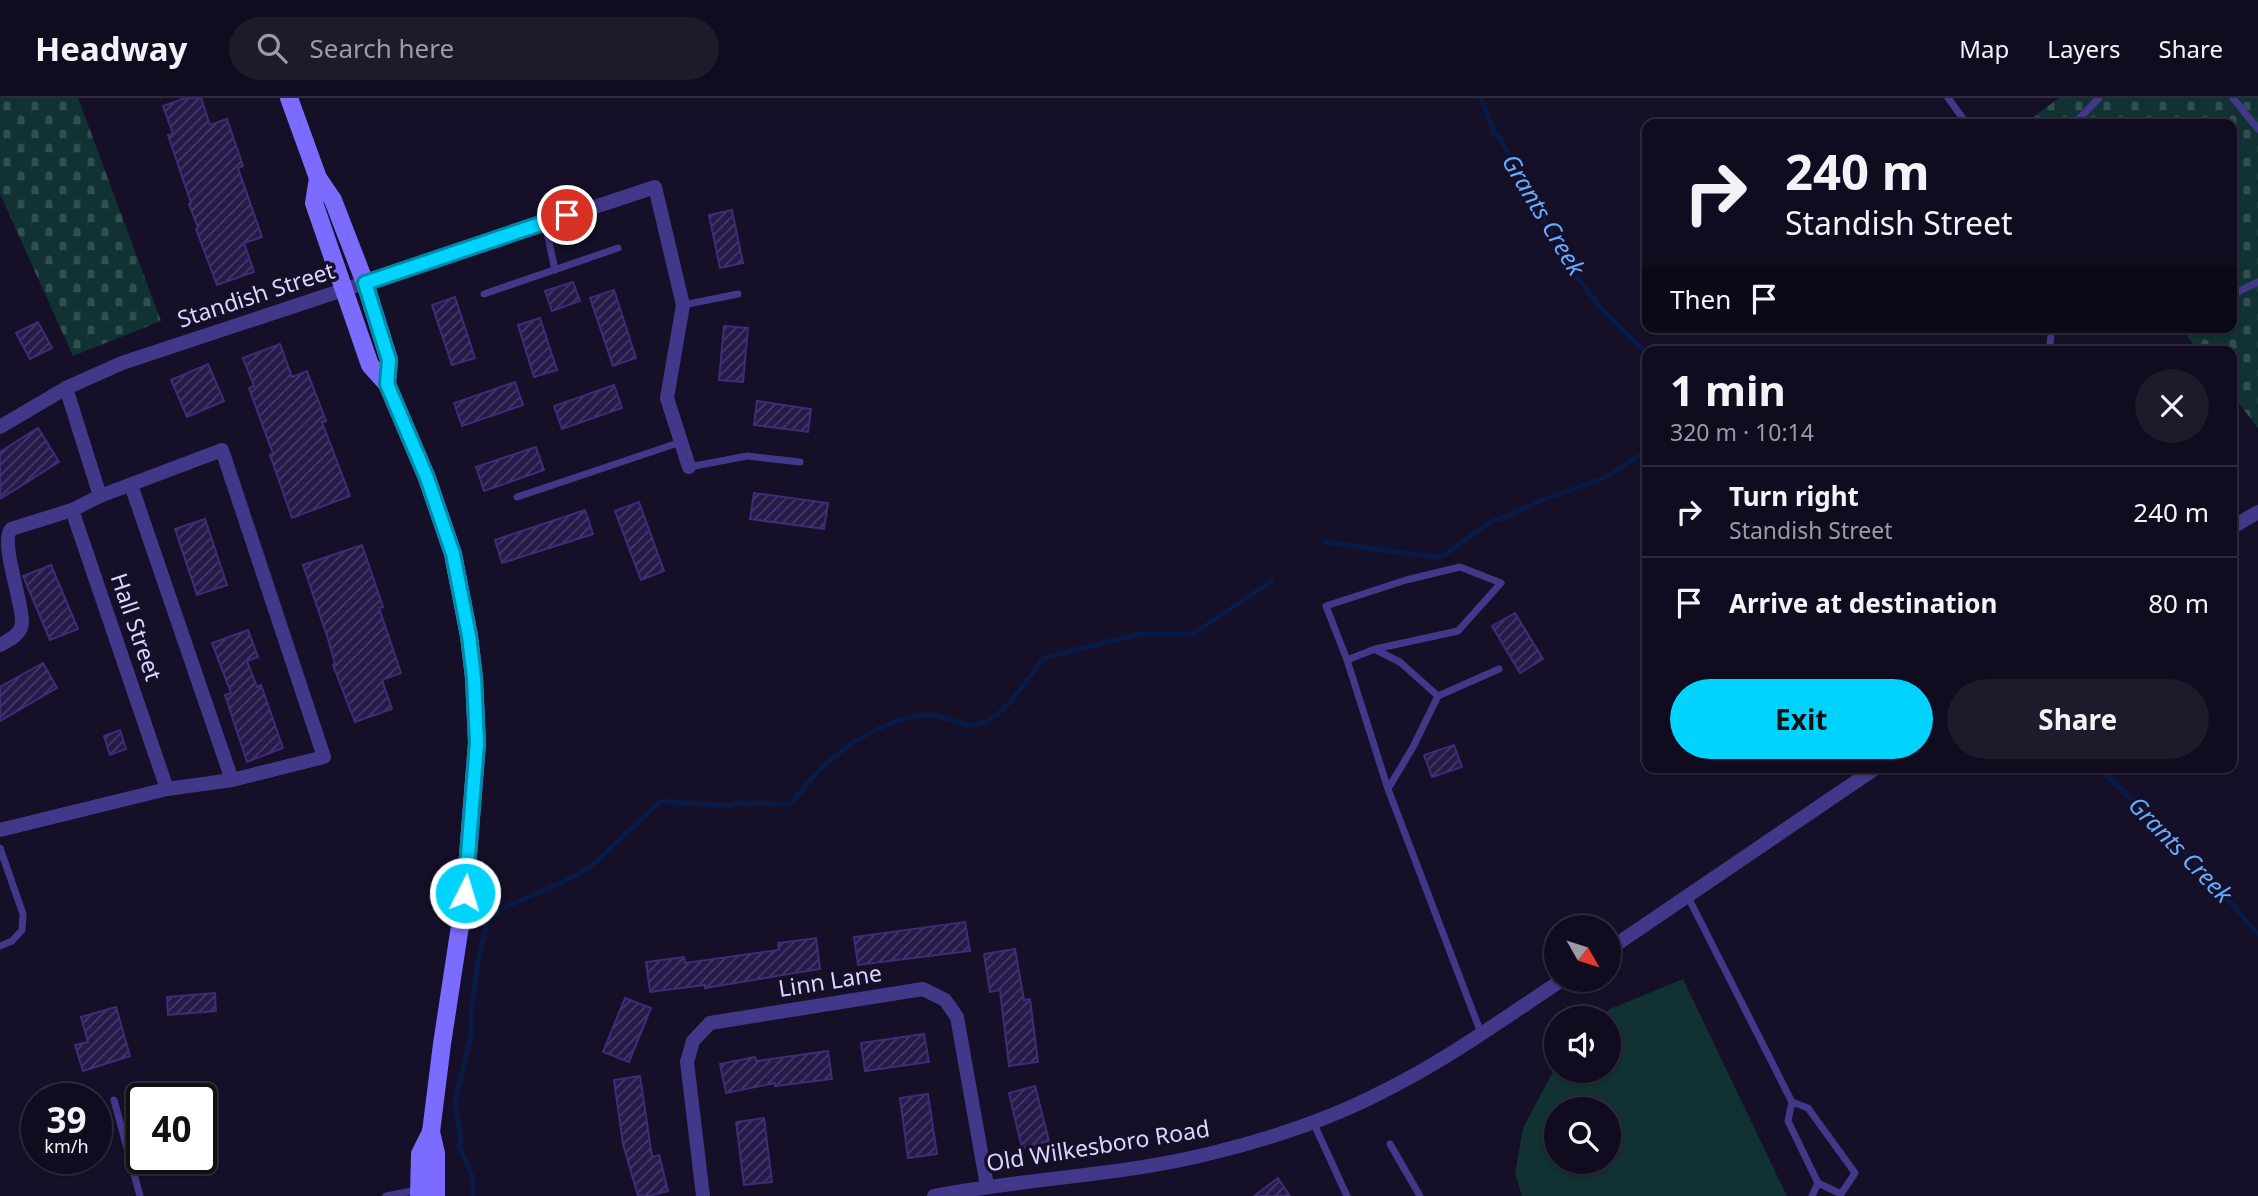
<!DOCTYPE html>
<meta charset="utf-8">
<style>
body{margin:0;font-family:"Noto Sans",sans-serif;background:#1e192b;color:#f1f3f6;height:100vh;display:flex;flex-direction:column;font-size:26px;white-space:nowrap}
*{box-sizing:border-box;margin:0}
p{font-size:23px;color:#9c9ba4}
.icon{flex:none;width:38px;height:38px;fill:none;stroke:currentColor;stroke-width:2;stroke-linecap:round;stroke-linejoin:round}
.map{position:relative;flex:1;overflow:hidden}
.drawer{position:absolute;left:1642px;top:248px;width:595px;height:427px;display:flex;flex-direction:column;background:#100b1e;border-radius:14px;box-shadow:0 2px 5px #0004,0 0 0 2px #302b3c}
.drawer>*{flex:none}
.banner{position:absolute;left:1642px;top:21px;width:595px;height:214px;border-radius:14px;box-shadow:0 2px 5px #0004,0 0 0 2px #302b3c;background:#100b1e;color:#f1f3f6;overflow:hidden}
.needle{width:46px;rotate:129deg}
.buttons{position:absolute;left:1544px;top:817px;display:grid;gap:14px}
.buttons a{display:grid;place-items:center;width:77px;height:77px;border-radius:50%;background:#100b1e;box-shadow:0 2px 5px #0004,0 0 0 2px #302b3c;font-size:35px}
.speed{position:absolute;left:21px;top:985px;display:flex;gap:14px;font-size:35px;font-weight:700;text-align:center}
.speed>*{display:grid;place-content:center;width:91px;height:91px;border-radius:50%;background:#100b1e;box-shadow:0 2px 5px #0004,0 0 0 2px #302b3c;line-height:1}
.speed small{font-size:18px;font-weight:400}
.speed .limit{border:4px solid #111;border-radius:10px;background:#fff;color:#111}
.pin{position:absolute;display:grid;place-items:center;width:60px;height:60px;color:#fff;margin:-30px;border:4px solid #fff;border-radius:50%;box-shadow:0 2px 7px #0007}
.me{position:absolute;width:77px;margin:-38px;rotate:5deg;stroke-linejoin:round;filter:drop-shadow(0 0 5px #0008)}
.turn{display:flex;align-items:center;gap:24px;height:147px;padding:0 28px;font-size:32px}
.turn .icon{width:91px;height:91px;stroke-width:2.5}
.turn b{display:block;font-size:49px;line-height:60px}
.then{display:flex;align-items:center;height:66px;padding:0 28px;background:#0003;gap:14px;font-size:26px}
.round{display:grid;place-items:center;flex:none;width:74px;height:74px;border-radius:37px;background:#1e192b}
.head{display:flex;align-items:center;justify-content:space-between;height:119px;padding:0 28px}
h1{font-size:42px;font-weight:700;line-height:52px}
.primary-button{display:flex;gap:14px;margin-top:auto;padding:14px 28px}
.primary-button a{flex:1;height:80px;border-radius:42px;background:#01d3ff;color:#111;font-size:28px;font-weight:700;line-height:80px;text-align:center}
.primary-button a+a{background:#1e192b;color:#f1f3f6}
ul{padding:0;list-style:none}
li{display:flex;align-items:center;gap:21px;height:91px;padding:0 28px;border-top:2px solid #302b3c}
li div{flex:1}
li b{display:block;font-size:26px}
li em{font-style:normal}
header{display:flex;align-items:center;gap:42px;box-sizing:border-box;height:98px;padding:0 35px;background:#100b1e;border-bottom:2px solid #302b3c}
header strong{font-size:33px}
nav{display:flex;gap:38px;margin-inline-start:auto;font-size:24px}
.search{width:490px;height:63px;background:#1e192b;display:flex;align-items:center;gap:18px;box-sizing:border-box;padding:0 24px;border-radius:38px;color:#9c9ba4;font-size:26px}
.map>svg:first-child{display:block}
</style>
<header>
<strong>Headway</strong>
<div class="search"><svg class="icon" aria-label="search" viewBox="0 0 24 24"><circle cx="10" cy="10" r="6"/><path d="M15 15l6 6"/></svg>Search here</div>
<nav><a>Map</a><a>Layers</a><a>Share</a></nav>
</header>
<div class="map">
<svg width="2258" height="1098" viewBox="0 0 2258 1098">
<defs>
<pattern id="cemetery-stones" width="16" height="16" patternUnits="userSpaceOnUse" patternTransform="scale(1.75)"><rect width="16" height="16" fill="#113132"/><path d="M2 7V4a2 2 0 0 1 4 0v3zM10 15v-3a2 2 0 0 1 4 0v3z" fill="#334e51"/></pattern>
<pattern id="building-hatch" width="6" height="6" patternUnits="userSpaceOnUse" patternTransform="scale(1.75)"><rect width="6" height="6" fill="#271a4a"/><path d="M-1 1l2-2M0 6l6-6M5 7l2-2" fill="none" stroke="#463a65"/></pattern>
</defs>
<rect width="100%" height="100%" fill="#150f28"/>
<path fill="#113132" fill-rule="evenodd" d="M1683,881l104,217h-265l-7,-22 8,-46 33,-62v5h52v-53h-9l11,-9zM1556,1012h52v52h-52z"/>
<g fill="url(#cemetery-stones)">
<path d="M0,0h78l83,223 -88,35 -73,-162z"/>
<path d="M2059,0h199v330l-27,-35v-41h-32l-19,-25h51v-203h-207z"/>
</g>
<g fill="none" stroke-linecap="round" stroke-linejoin="round">
<g stroke="#081b47" stroke-width="5">
<path d="M1481,0l14,37 6,4 33,69 5,4 34,60 28,36 46,46"/>
<path d="M1324,444l116,16 53,-38h5l47,-21 59,-21 43,-27"/>
<path d="M2099,670c25,24 50,48 75,72 30,29 56,63 84,94"/>
<path d="M473,1098l-1,-21 -13,-29 2,-5 -6,-39 16,-66v-25l7,-49 9,-40 14,-13 72,-32 17,-10 71,-66 71,5 5,-3 53,1c12,-13 23,-29 36,-40 26,-24 69,-49 105,-49 16,1 30,12 47,9 25,-4 49,-45 64,-64l5,-3 92,-23h54l79,-53"/>
</g>
</g>
<g fill="url(#building-hatch)" stroke="#3f2b77" stroke-width="2">
<path d="M185,0h16l9,27 17,-6 16,47 -5,2 24,69 -18,6 10,29 -37,13 -21,-56 2,-1 -9,-24 2,-1 -23,-68 5,-1 -10,-28z"/>
<path d="M732,112l11,53 -23,5 -11,-53z"/>
<path d="M573,184l7,19 -28,10 -7,-20z"/>
<path d="M614,192l22,68 -23,8 -23,-68z"/>
<path d="M455,199l20,61 -23,7 -20,-60z"/>
<path d="M540,220l17,52 -23,7 -16,-52z"/>
<path d="M38,224l14,26 -22,11 -14,-26z"/>
<path d="M724,228l24,2 -5,54 -24,-2z"/>
<path d="M280,246l12,33 15,-6 19,50 -4,1 28,74 -58,22 -22,-63 3,-1 -24,-66 5,-2 -11,-28z"/>
<path d="M208,266l16,37 -37,16 -16,-37z"/>
<path d="M515,284l8,23 -61,21 -8,-23z"/>
<path d="M614,287l8,23 -60,21 -8,-23z"/>
<path d="M757,303l54,8 -3,23 -54,-7z"/>
<path d="M38,330l21,34 -59,37v-47z"/>
<path d="M536,349l8,23 -60,21 -8,-24z"/>
<path d="M754,395l74,10 -4,26 -74,-10z"/>
<path d="M639,404l25,69 -23,9 -26,-69z"/>
<path d="M585,412l8,24 -91,29 -7,-23z"/>
<path d="M205,421l22,66 -30,10 -22,-66z"/>
<path d="M362,447l21,62 -4,1 22,65 -19,7 10,29 -37,13 -22,-57 2,-1 -7,-25 -25,-74z"/>
<path d="M51,467l27,64 -28,11 -27,-64z"/>
<path d="M1515,515l28,46 -23,14 -28,-47z"/>
<path d="M248,532l10,27 -11,4 10,26 4,-2 22,63 -36,14 -22,-67 6,-2 -19,-50z"/>
<path d="M43,565l14,25 -57,33v-34z"/>
<path d="M120,632l6,19 -16,6 -6,-19z"/>
<path d="M1454,647l8,22 -30,10 -8,-22z"/>
<path d="M965,824l5,29 -112,14 -4,-28z"/>
<path d="M816,840l4,31 -115,19v-3l-55,7 -4,-30 38,-5 1,6 94,-13 -1,-7z"/>
<path d="M1015,851l9,51 6,-1 8,63 -29,4 -9,-76 -10,2 -6,-38z"/>
<path d="M215,895l1,18 -48,4 -1,-18z"/>
<path d="M625,900l26,10 -22,54 -26,-10z"/>
<path d="M116,909l14,49 -47,15 -8,-26 13,-3 -7,-25z"/>
<path d="M924,936l5,28 -64,9 -4,-28z"/>
<path d="M828,953l4,28 -57,7v-3l-49,10 -6,-29 35,-7 1,4z"/>
<path d="M640,978l12,81 7,-2 9,36 -19,5h-11l-15,-52 -9,-64z"/>
<path d="M1035,988l14,55 -27,7 -13,-55z"/>
<path d="M928,996l9,60 -29,4 -8,-60z"/>
<path d="M764,1020l8,64 -28,3 -8,-63z"/>
<path d="M1278,1080l12,18h-36z"/>
</g>
<g fill="none" stroke-linecap="round" stroke-linejoin="round">
<g stroke="#413889" stroke-width="7">
<path d="M1948,0l19,26"/>
<path d="M2233,0l25,31"/>
<path d="M2074,26l25,-26"/>
<path d="M545,125l10,47"/>
<path d="M484,196l134,-46"/>
<path d="M2231,197l27,-13"/>
<path d="M683,207l55,-11"/>
<path d="M2049,254l3,-25"/>
<path d="M689,369l58,-11 53,6"/>
<path d="M517,399l164,-55"/>
<path d="M1376,552l24,12 38,34"/>
<path d="M1347,562l28,-11 83,-18 43,-48 -41,-16 -54,13 -80,26 21,54 41,129"/>
<path d="M0,750l23,66 -1,16 -10,11 -12,5"/>
<path d="M1688,799l104,205 -4,19 30,62 23,11 14,-21 -47,-65 -16,-6"/>
<path d="M1481,935l-93,-244 25,-42 25,-51 61,-27"/>
<path d="M114,1002l26,96"/>
<path d="M1313,1024l34,74"/>
<path d="M1390,1046l30,52"/>
<path d="M386,1098l32,-6"/>
<path d="M1812,1098l6,-13"/>
</g>
<g stroke="#413889" stroke-width="14">
<path d="M66,290l34,108 -28,14 95,279"/>
<path d="M0,329l66,-39 56,-25 533,-176 28,118 -16,93 22,69"/>
<path d="M131,387l101,295"/>
<path d="M2231,430l27,-16"/>
<path d="M0,547c9,-5 22,-11 22,-23 0,-23 -22,-79 -11,-93l61,-19"/>
<path d="M0,732l167,-41 65,-9 92,-23 -102,-307 -122,46"/>
<path d="M1608,852l268,-182"/>
<path d="M703,1098l-16,-134 6,-21 17,-18 213,-34 22,11 12,17 30,169"/>
<path d="M934,1098c92,-18 187,-20 278,-43 57,-14 118,-34 170,-61 63,-31 121,-73 180,-112"/>
</g>
<g stroke="#7b6cff" stroke-width="18">
<path d="M289,0l29,80 15,22 32,83 24,77 -2,24"/>
<path d="M318,80l-4,25 56,162 17,19 40,94 26,76 16,82 5,42 3,65 -12,150 -23,151 -11,88 5,21v43"/>
<path d="M419,1098l1,-42 11,-22"/>
</g>
</g>
<g fill="none" stroke-linecap="round" stroke-linejoin="round">
<g stroke="#0189a6" stroke-width="18">
<path id="route" d="M465,795l12,-150 -3,-65 -5,-42 -16,-82 -26,-76 -40,-94 2,-24 -24,-77 202,-68"/>
</g>
<use href="#route" stroke="#01d3ff" stroke-width="12"/>
</g>
<g text-anchor="middle" stroke-width="7" stroke-linejoin="round" paint-order="stroke">
<g font-size="23" fill="#ddd5ff" stroke="#150f28">
<text transform="translate(256 197) rotate(-18)" y="8">Standish Street</text>
<text transform="translate(136 529) rotate(71)" y="8">Hall Street</text>
<text transform="translate(830 883) rotate(-9)" y="8">Linn Lane</text>
<text transform="translate(1098 1048) rotate(-9)" y="8">Old Wilkesboro Road</text>
</g>
<g font-size="24" font-style="italic" fill="#63acff" stroke="#150f28">
<text transform="translate(1543 117) rotate(59)" y="8">Grants Creek</text>
<text transform="translate(2180 752) rotate(46)" y="8">Grants Creek</text>
</g>
</g>
</svg>
<div class="buttons">
<a><svg class="needle" viewBox="-14 -14 28 28"><path d="M0-13l5 13h-10z" fill="#e53935"/><path d="M0 13l5-13h-10z" fill="#9c9ba4"/></svg></a>
<a><svg class="icon" aria-label="sound" viewBox="0 0 24 24"><path d="M4 9h4l5-4v14l-5-4H4zM17 9q2 3 0 6"/></svg></a>
<a><svg class="icon" aria-label="search" viewBox="0 0 24 24"><circle cx="10" cy="10" r="6"/><path d="M15 15l6 6"/></svg></a>
</div>
<div class="speed"><div>39<small>km/h</small></div><div class="limit">40</div></div>
<div class="pin" style="left:567px;top:117px;background:#d93025"><svg class="icon" aria-label="arrive" viewBox="0 0 24 24"><path d="M6 21V4h12l-3 4 3 4H6"/></svg></div>
<svg class="me" style="left:465px;top:795px" viewBox="-20 -20 40 40"><circle r="17" fill="#01d3ff" stroke="#fff" stroke-width="3"/><path d="M0-11L8 9 0 5-8 9z" fill="#fff"/></svg>
<div class="banner">
<div class="turn"><svg class="icon" aria-label="right" viewBox="0 0 24 24"><path d="M7 20v-9h11M14 6l5 5-5 5"/></svg><div><b>240 m</b>Standish Street</div></div>
<div class="then">Then<svg class="icon" aria-label="arrive" viewBox="0 0 24 24"><path d="M6 21V4h12l-3 4 3 4H6"/></svg></div>
</div>
<section class="drawer">
<div class="head"><div><h1>1 min</h1><p>320 m · 10:14</p></div><a class="round"><svg class="icon" aria-label="close" viewBox="0 0 24 24"><path d="M6 6l12 12M18 6L6 18"/></svg></a></div>
<ul>
<li><svg class="icon" aria-label="right" viewBox="0 0 24 24"><path d="M7 20v-9h11M14 6l5 5-5 5"/></svg><div><b>Turn right</b><p>Standish Street</p></div><em>240 m</em></li>
<li><svg class="icon" aria-label="arrive" viewBox="0 0 24 24"><path d="M6 21V4h12l-3 4 3 4H6"/></svg><div><b>Arrive at destination</b></div><em>80 m</em></li>
</ul>
<div class="primary-button"><a>Exit</a><a>Share</a></div>
</section>
</div>
